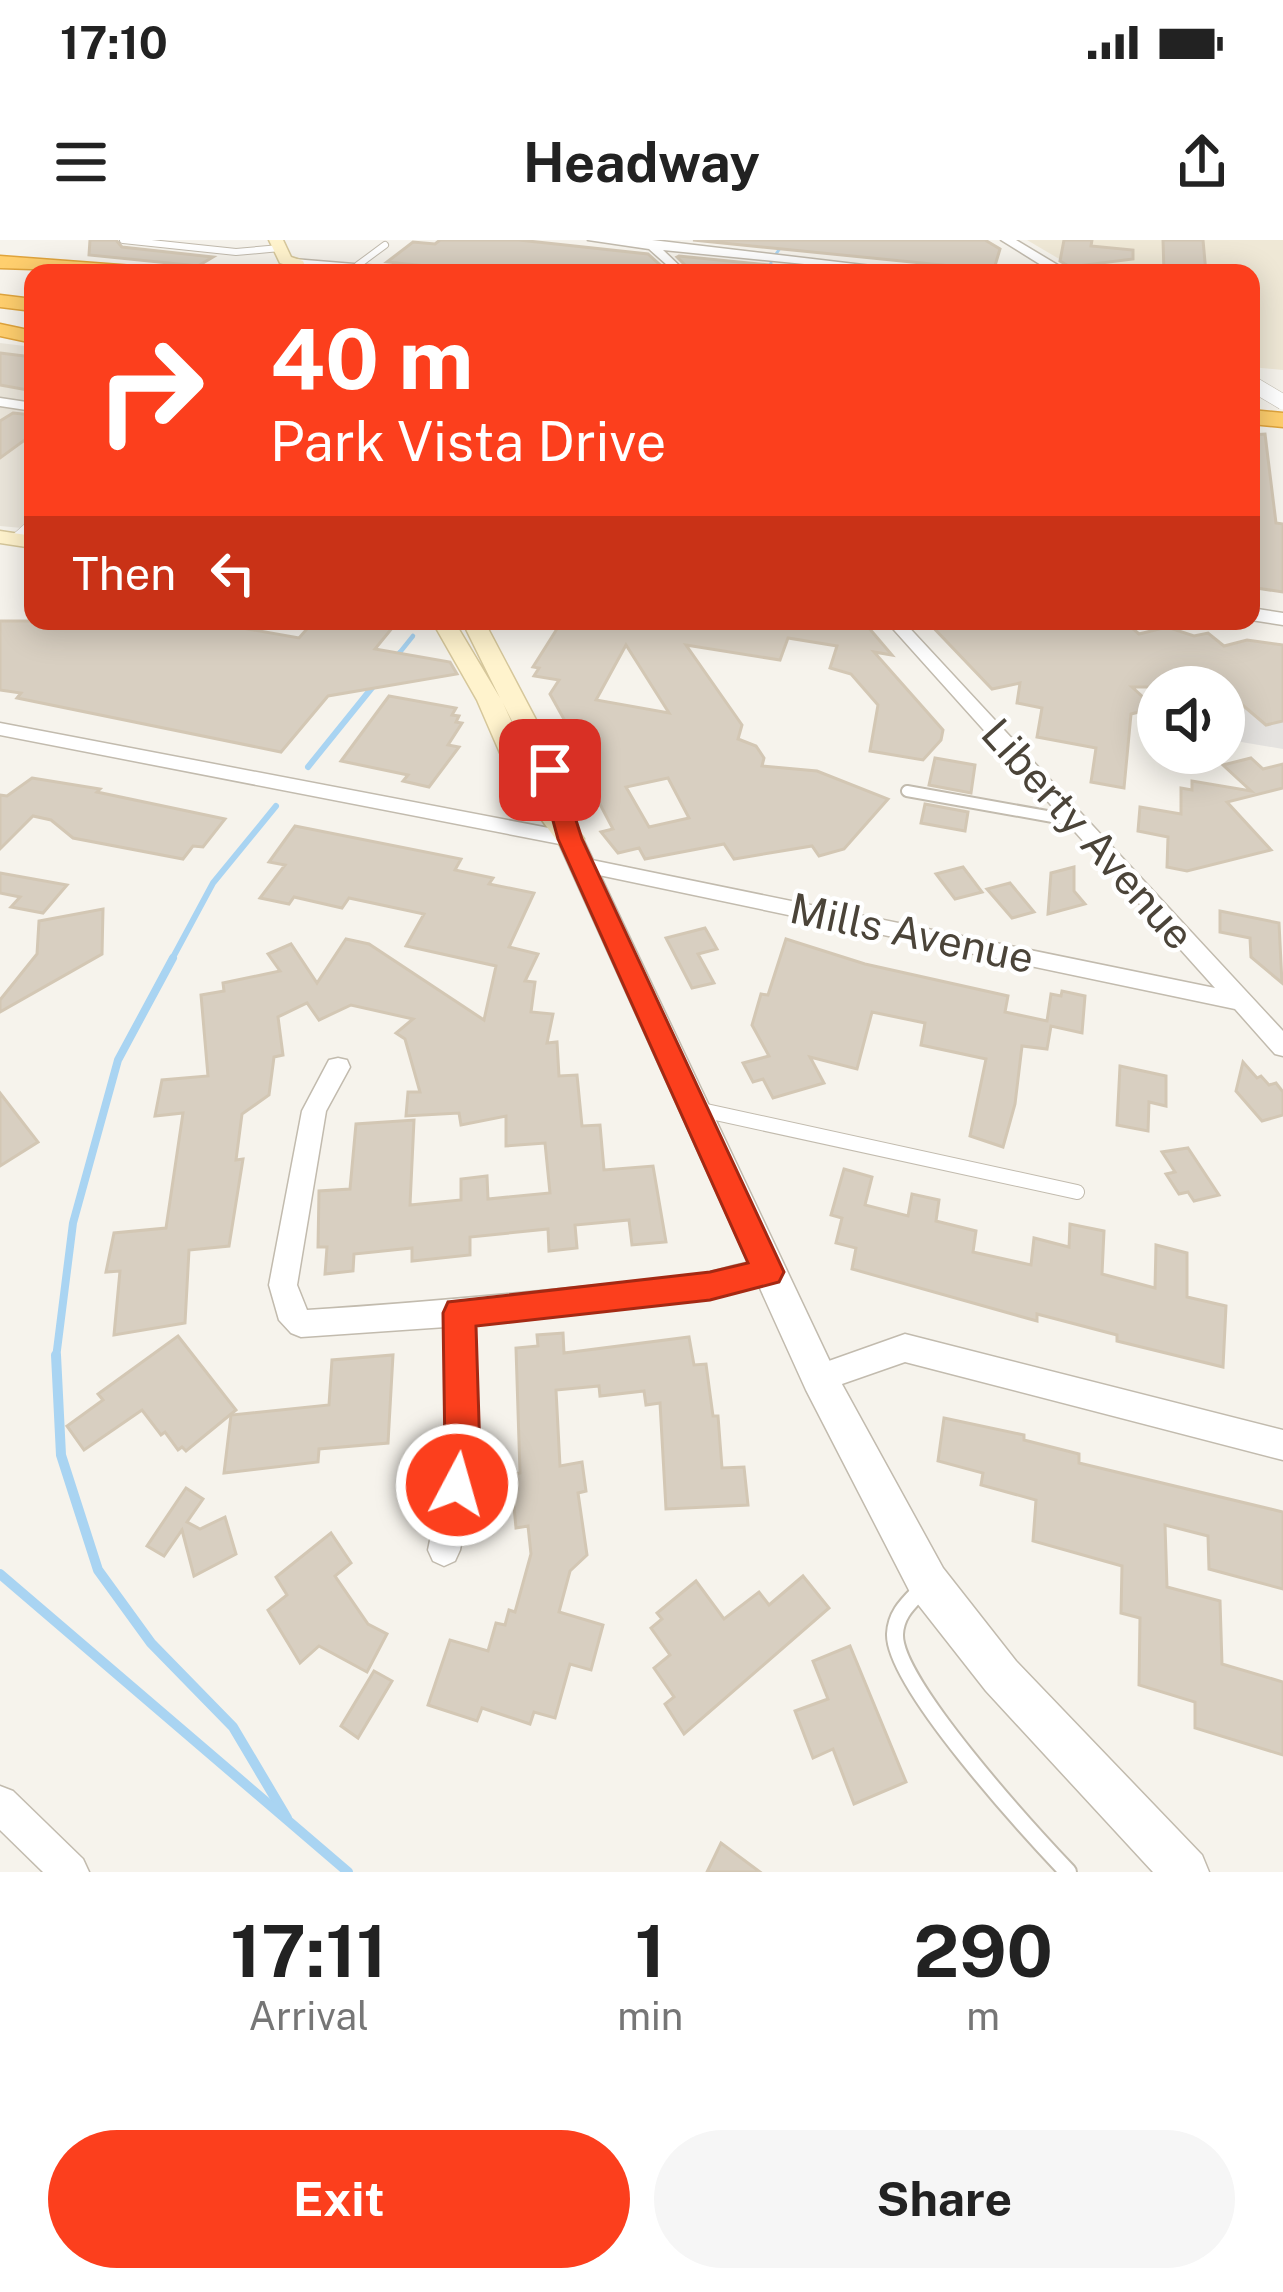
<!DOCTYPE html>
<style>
body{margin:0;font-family:"Public Sans",sans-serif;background:#f6f6f6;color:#222;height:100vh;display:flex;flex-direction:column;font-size:45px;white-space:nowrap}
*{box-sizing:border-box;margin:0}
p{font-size:39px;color:#767676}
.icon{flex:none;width:66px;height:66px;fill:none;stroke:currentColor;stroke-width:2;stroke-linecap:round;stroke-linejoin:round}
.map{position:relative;height:1632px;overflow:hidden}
.side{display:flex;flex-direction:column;background:#fff;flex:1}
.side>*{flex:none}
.hud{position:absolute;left:24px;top:24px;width:1236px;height:366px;border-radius:24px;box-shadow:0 6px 30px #0003;background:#fc3f1d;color:#fff;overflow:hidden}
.buttons{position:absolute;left:1137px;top:426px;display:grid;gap:24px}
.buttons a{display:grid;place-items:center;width:108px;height:108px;border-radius:50%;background:#fff;box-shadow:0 6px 30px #0003;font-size:60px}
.pin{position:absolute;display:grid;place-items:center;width:102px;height:102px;color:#fff;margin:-51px;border-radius:24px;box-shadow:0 6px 18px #0006}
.me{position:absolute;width:132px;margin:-66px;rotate:6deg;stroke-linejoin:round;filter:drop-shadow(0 0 9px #0008)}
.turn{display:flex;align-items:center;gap:42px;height:252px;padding:0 48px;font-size:54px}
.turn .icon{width:156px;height:156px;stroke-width:2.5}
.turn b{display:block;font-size:84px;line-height:102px}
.then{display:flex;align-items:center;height:114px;padding:0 48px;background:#0003;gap:24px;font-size:45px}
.eta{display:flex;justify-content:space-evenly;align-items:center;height:204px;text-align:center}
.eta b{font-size:72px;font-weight:700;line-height:84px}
.primary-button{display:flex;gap:24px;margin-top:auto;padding:24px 48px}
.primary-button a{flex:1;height:138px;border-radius:72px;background:#fc3f1d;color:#fff;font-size:48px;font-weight:700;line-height:138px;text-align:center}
.primary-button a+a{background:#f6f6f6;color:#222}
.status{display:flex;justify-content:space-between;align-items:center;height:84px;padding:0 60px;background:#fff;direction:ltr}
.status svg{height:33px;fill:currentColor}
header{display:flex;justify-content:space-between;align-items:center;height:156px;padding:0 48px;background:#fff;font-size:54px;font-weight:700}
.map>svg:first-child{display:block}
</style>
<div class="status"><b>17:10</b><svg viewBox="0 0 49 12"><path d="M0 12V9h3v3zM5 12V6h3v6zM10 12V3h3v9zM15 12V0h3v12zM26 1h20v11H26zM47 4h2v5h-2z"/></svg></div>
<header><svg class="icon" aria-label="menu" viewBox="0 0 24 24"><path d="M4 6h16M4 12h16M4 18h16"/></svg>Headway<svg class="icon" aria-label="share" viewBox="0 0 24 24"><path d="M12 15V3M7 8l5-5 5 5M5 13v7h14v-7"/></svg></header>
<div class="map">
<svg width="1283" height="1632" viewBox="0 0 1283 1632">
<rect width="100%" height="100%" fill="#f6f3ec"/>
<path fill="#eae5da" d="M0,103l33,4v182l-33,-3z"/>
<path fill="#efe8d6" d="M1027,0h256v130l-32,-3v-94h-168z"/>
<path fill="#e5e3e0" d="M1239,462l27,23 17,-4v28l-59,-10v-33z"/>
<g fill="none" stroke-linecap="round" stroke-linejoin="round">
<g stroke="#a9d4f2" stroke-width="3">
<path d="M776,14l10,-14"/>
<path d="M764,33l7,-10"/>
</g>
<path stroke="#a9d4f2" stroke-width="4.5" d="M397,416l16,-20"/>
<g stroke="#a9d4f2" stroke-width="6">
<path d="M395,419l5,-6"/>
<path d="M308,527l67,-83"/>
<path d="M171,721l42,-78 63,-77"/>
</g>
<path stroke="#a9d4f2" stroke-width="8" d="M56,1118l17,-135 45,-163 55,-102"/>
<g stroke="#a9d4f2" stroke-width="10">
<path d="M56,1115l5,100 37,115 53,73 82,84 54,91"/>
<path d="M0,1334l348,298"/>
</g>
</g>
<g fill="#d8cfc1" stroke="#d3c7b4" stroke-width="3" fill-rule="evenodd">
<path d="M90,0h26l6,7 91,10 -15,9 -109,-11z"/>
<path d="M440,0h79l129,14 21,19h-174l-108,-11 26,-20 22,2z"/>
<path d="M693,0h292l15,9 -6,20h-13z"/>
<path d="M1064,0h28l-1,6 42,4v9l-63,8 -10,-6z"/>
<path d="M1163,0h40l3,33h-42z"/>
<path d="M677,17l2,-1 159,16 -122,1 -26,-3z"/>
<path d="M0,113l33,4v34l-33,-6z"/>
<path d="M13,173l20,2v19l-33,24v-37z"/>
<path d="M1265,194l11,89 7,1v68l-27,-4 -5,-153z"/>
<path d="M0,381h203l96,17 15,-17h50l29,6 -18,22 75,13 7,12 -129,22 -47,56 -264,-54 4,-5 -21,-3z"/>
<path d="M562,381h292l-2,4 16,2 24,28 -18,-3 69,78 -2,10 -18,20 -53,-9 8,-46 -27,-31 -21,-6 7,-22 -49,-8 -8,22 -94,-15 56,80 -4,14 18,7 8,12 -2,8 55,5 71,28 -44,50 -25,7 -7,-10 -78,13 -10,-15 -79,15 -6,-11 -21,5 -17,-21 12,-3 -32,-61 9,-2 -40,-72 9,-14 -25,-4 5,-8 -6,-1zM626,405l43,68 -73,-13zM668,538l21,40 -40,9 -23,-40z"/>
<path d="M927,381h125l6,6 66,-6 15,13 28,-7 27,9 14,-3 16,13 23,-6 36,5v76l-17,4 -27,-23 -15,4v-19h-92l23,21 -24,6 -7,74 -33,-6 5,-34 -59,-11 5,-29 -25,-5 3,-20 -28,6z"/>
<path d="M389,456l67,12 -4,7 7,1 -3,6 6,1 -14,22 11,2 -30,40 -26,-6 5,-6 -67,-14z"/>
<path d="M935,518l40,7 -4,28 -42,-8z"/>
<path d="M1251,518l12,11 20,-5v24l-56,14 44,48 -84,21 -20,-4 1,-30 -30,-6 2,-24 41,7v-26l11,2v-9l59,10 -28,-26z"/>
<path d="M32,538l68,11 -3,3 128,27 -22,28 -10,-1 -10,13 -110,-21 -22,-18 -18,-4 -33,33v-54l7,1z"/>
<path d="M925,564l43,8 -3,19 -44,-8z"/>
<path d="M295,586l166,33 -6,11 38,8 -4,6 45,9 -25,54 29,7 -13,27 10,1 -4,30 22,2 -6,29 10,-1 2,34 18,-1 5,51 18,-1 4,45 49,-4 13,76 -34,3 -3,-25 -54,5 2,23 -28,3 -1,-22 -78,8v18l-58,6v-13l-58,6 -1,17 -28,3 2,-27h-9l1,-56 31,-2 6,-65 58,-4 -4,85 51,-5v-21l26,-3 1,23 62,-6 -5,-50 -39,3v-30l-45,9 -2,-12 -53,3 2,-24h12l-15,-53 -9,-6 17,-14 -62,-14 -32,15 -12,-17 -29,14 5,38 -9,2 -5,38 -27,19 -6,46 7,-1 -14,87 -40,4 -4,73 -71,12 6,-64 -14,1 8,-39 52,-5 17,-115 -28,3 7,-36 46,-4 -7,-81 23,-4 -1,-8 57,-12 -12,-17 23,-10 26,39 29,-44 23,5 115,76 12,-54 -90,-20 18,-32 -75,-16 -7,10 -48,-11 -5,7 -29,-6 25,-33 -16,-3z"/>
<path d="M963,627l19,25 -27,7 -19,-25z"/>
<path d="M1074,627v24l11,13 -37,10 3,-41z"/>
<path d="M0,633l67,12 -24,28 -32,-6 9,-10 -20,-4z"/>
<path d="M1010,643l24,29 -22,6 -25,-29z"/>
<path d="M103,669l-1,45 -102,58v-12l37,-46 2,-33z"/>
<path d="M1220,671l59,12 3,60 -31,-26 -1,-19 -30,-6z"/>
<path d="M705,688l12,21 -19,5 16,29 -22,5 -26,-50z"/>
<path d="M786,699l79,25 143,32 -3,16 42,9 4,-27 10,2 1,-5 23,5 -3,37 -31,-7 -4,23 -25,-3 -7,58 -12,43 -33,-11 16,-77 -65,-14 4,-22 -53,-11 -15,57 -47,-12 14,26 -51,15 -10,-19 -10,3 -10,-19 26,-7 -17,-31 9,-31 7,1z"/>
<path d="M1243,822l14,16 4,-2 8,9 7,-2 7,9v23l-21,6 -26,-30z"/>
<path d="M1120,826l46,10v30l-17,-4 -1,29 -31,-6z"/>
<path d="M0,853l38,49 -38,24z"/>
<path d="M1188,908l31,47 -25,6 -6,-9 -9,2 -13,-20 9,-2 -13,-20z"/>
<path d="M844,929l28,8 -7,28 43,11 4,-22 27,6 -3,21 40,10 -3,21 58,13 3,-27 35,9 1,-23 34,7 -2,43 53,14 1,-43 31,8v44l39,9 -3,61 -106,-26v-6l-80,-21v7l-185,-52 4,-21 -20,-5 6,-25 -11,-3z"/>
<path d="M563,1093l1,20 125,-16 5,28 12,-1 7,52h5l4,52 22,-1 4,38 -82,4 -6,-106 -14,2 -2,-14 -44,5 -1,-10 -43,4 4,76 22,-4 4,29 -8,2 9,62 -17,16 -11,41 44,13 -12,45 -21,-6 -15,54 -21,-6 -4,12 -48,-16 -5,13 -49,-16 22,-65 38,11 8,-28 9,2 4,-15 6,2 16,-58 -3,-28 -12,2 -5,-54 9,-1 -4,-125 22,-2 -1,-11z"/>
<path d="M178,1096l58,74 -50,41 -4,-4 -4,3 -13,-18 -4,3 -19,-25 -58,40 -17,-24 36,-26 -5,-6z"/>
<path d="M393,1115l-5,88 -69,6 -1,13 -94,11 7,-58 98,-10 3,-45z"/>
<path d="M944,1178l80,17v5l55,14v9l204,49v77l-74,-20 -1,-33 -43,-11 2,62 53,14 2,63 61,18v73l-88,-27v-26l-56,-17 1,-67 -19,-5 1,-47 -89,-25 3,-41 -55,-15 2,-12 -45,-12z"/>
<path d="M186,1248l17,11 -16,23 13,7 25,-12 11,37 -42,22 -12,-46 -18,26 -17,-10z"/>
<path d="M331,1293l20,30 -16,13 33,48 19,10 -20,38 -48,-26 -19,17 -32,-53 19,-15 -11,-18z"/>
<path d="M803,1336l26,32 -145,126 -19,-30 9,-7 -20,-29 16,-13 -19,-27 11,-9 -5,-6 39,-32 28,38 35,-27 10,13z"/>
<path d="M850,1406l56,136 -52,22 -21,-55 -20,9 -18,-47 33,-12 -15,-38z"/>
<path d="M374,1431l18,10 -34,57 -17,-12z"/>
<path d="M721,1603l39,29h-53z"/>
</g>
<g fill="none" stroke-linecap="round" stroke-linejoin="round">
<g stroke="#c2bbae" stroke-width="8">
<g id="service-far4">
<path d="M123,0l113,12 44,-4"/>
<path d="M358,25l27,-20"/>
</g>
</g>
<g stroke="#c2bbae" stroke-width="9">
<path id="service-far3" d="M14,299l19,-17"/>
</g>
<g stroke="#c2bbae" stroke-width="14">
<path id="service-far2" d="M907,551l168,30"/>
</g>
<g stroke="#c2bbae" stroke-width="16">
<path id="service-far1" d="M697,869l380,83"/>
</g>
<g stroke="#c2bbae" stroke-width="20">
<path id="service" d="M923,1348c-14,15 -27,25 -28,46 -2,49 136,199 173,238"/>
</g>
<g stroke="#c2bbae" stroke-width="3">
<g id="minor">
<path d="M588,0h64l279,33h-37l-231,-23 24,23h-11l-27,-24z"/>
<path d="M281,18l146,12 5,3 -147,-10z"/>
<path d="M0,158l33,5v8l-33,-5z"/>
<path d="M886,381h17l380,410v25l-8,-2 -40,-45 -660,-139 -3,-5 10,-7 633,130z"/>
<path d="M0,483l570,109 10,7 -10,7 -570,-111z"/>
<path d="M338,818l9,2 3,7 -24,44 -29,174 10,25c130,-8 260,-21 389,-35 25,-3 59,-20 82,-12l4,9 -4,9 -68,18 -235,25 3,129 -18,97 -5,11 -11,5 -11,-5 -5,-11 20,-97 -2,-126 -145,10 -10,-4 -12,-13 -10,-35 33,-174 27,-51z"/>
<path d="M905,1094l378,96v30l-378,-98 -86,30 -10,-4 -5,-10 5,-10z"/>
<path d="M0,1546l13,5 70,68 6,13h-46l-43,-42z"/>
</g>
</g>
<g stroke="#c2bbae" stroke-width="3">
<g id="tertiary">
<path d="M1001,0h15l55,33h-17z"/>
<path d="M1251,368l32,5v12l-32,-5z"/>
<path d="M570,591l13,8 249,527 111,202 73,93 186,194 7,17h-56l-167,-181 -73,-93 -107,-208 -249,-551z"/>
</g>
</g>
<g stroke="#d6c79b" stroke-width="3">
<g id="secondary">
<path d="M269,0h14l8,17 12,4 5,12h-14l-2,-6 -12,-4z"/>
<path d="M0,291l33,5v12l-33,-5z"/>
<path d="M432,381h22l46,77 -38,-77h22l79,150 14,43 -6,7 13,18 -4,6h-20l-50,-69 -33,-76zM503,463l34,68 2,8 -4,-5z"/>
</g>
</g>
<g stroke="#e0a43c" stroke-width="3">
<g id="motorway">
<path d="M0,16l147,11 9,6 -156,-5z"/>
<path d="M0,55l33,4v12l-33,-4z"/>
<path d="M0,84l33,7v12l-33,-7z"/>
<path d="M1251,170l32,3v14l-32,-3z"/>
</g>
</g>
<use href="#service-far4" stroke="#fff" stroke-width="6"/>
<use href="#service-far3" stroke="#fff" stroke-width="8"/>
<use href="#service-far2" stroke="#fff" stroke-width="10"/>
<use href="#service-far1" stroke="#fff" stroke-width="14"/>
<use href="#service" stroke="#fff" stroke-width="16"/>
<use href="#minor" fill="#fff" fill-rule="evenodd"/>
<use href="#tertiary" fill="#fff" fill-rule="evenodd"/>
<use href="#secondary" fill="#fff3cd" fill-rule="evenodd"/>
<use href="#motorway" fill="#ffcf6e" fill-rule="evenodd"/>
<g stroke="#c2bbae" stroke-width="16" stroke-linecap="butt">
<path id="tertiary-bridge" d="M1251,143l32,19"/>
</g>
<use href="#tertiary-bridge" stroke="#fff" stroke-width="15"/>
</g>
<path fill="#fc3f1d" stroke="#a42913" stroke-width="3" d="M550,524l10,6 22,69 202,433 -5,10 -69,18 -234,26 4,127 -11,45 -12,5 -13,-5 -5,-13 6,-32 -2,-140 5,-11 262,-30 38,-9 -190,-424 -19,-69z"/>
<g text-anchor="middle" stroke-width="9" stroke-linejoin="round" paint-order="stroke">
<g font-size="42" fill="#4b4439" stroke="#fff">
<text transform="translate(1088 594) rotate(48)" y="15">Liberty Avenue</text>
<text transform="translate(912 693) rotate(12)" y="15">Mills Avenue</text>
</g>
</g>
</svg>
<div class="buttons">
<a><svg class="icon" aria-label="sound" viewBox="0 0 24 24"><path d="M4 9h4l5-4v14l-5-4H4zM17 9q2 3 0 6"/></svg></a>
</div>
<div class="pin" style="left:550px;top:530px;background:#d93025"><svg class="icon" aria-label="arrive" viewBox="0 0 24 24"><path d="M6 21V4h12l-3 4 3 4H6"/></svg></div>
<svg class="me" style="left:457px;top:1245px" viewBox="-20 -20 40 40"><circle r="17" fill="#fc3f1d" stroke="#fff" stroke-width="3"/><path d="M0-11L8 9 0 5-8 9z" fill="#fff"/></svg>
<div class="hud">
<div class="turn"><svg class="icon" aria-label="right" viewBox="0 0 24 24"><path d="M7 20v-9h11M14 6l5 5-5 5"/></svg><div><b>40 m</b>Park Vista Drive</div></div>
<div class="then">Then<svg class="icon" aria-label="left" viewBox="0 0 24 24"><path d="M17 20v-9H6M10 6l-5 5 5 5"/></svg></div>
</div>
</div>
<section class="side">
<div class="eta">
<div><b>17:11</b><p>Arrival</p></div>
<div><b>1</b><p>min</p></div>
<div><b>290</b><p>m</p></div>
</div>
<div class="primary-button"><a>Exit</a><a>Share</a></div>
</section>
